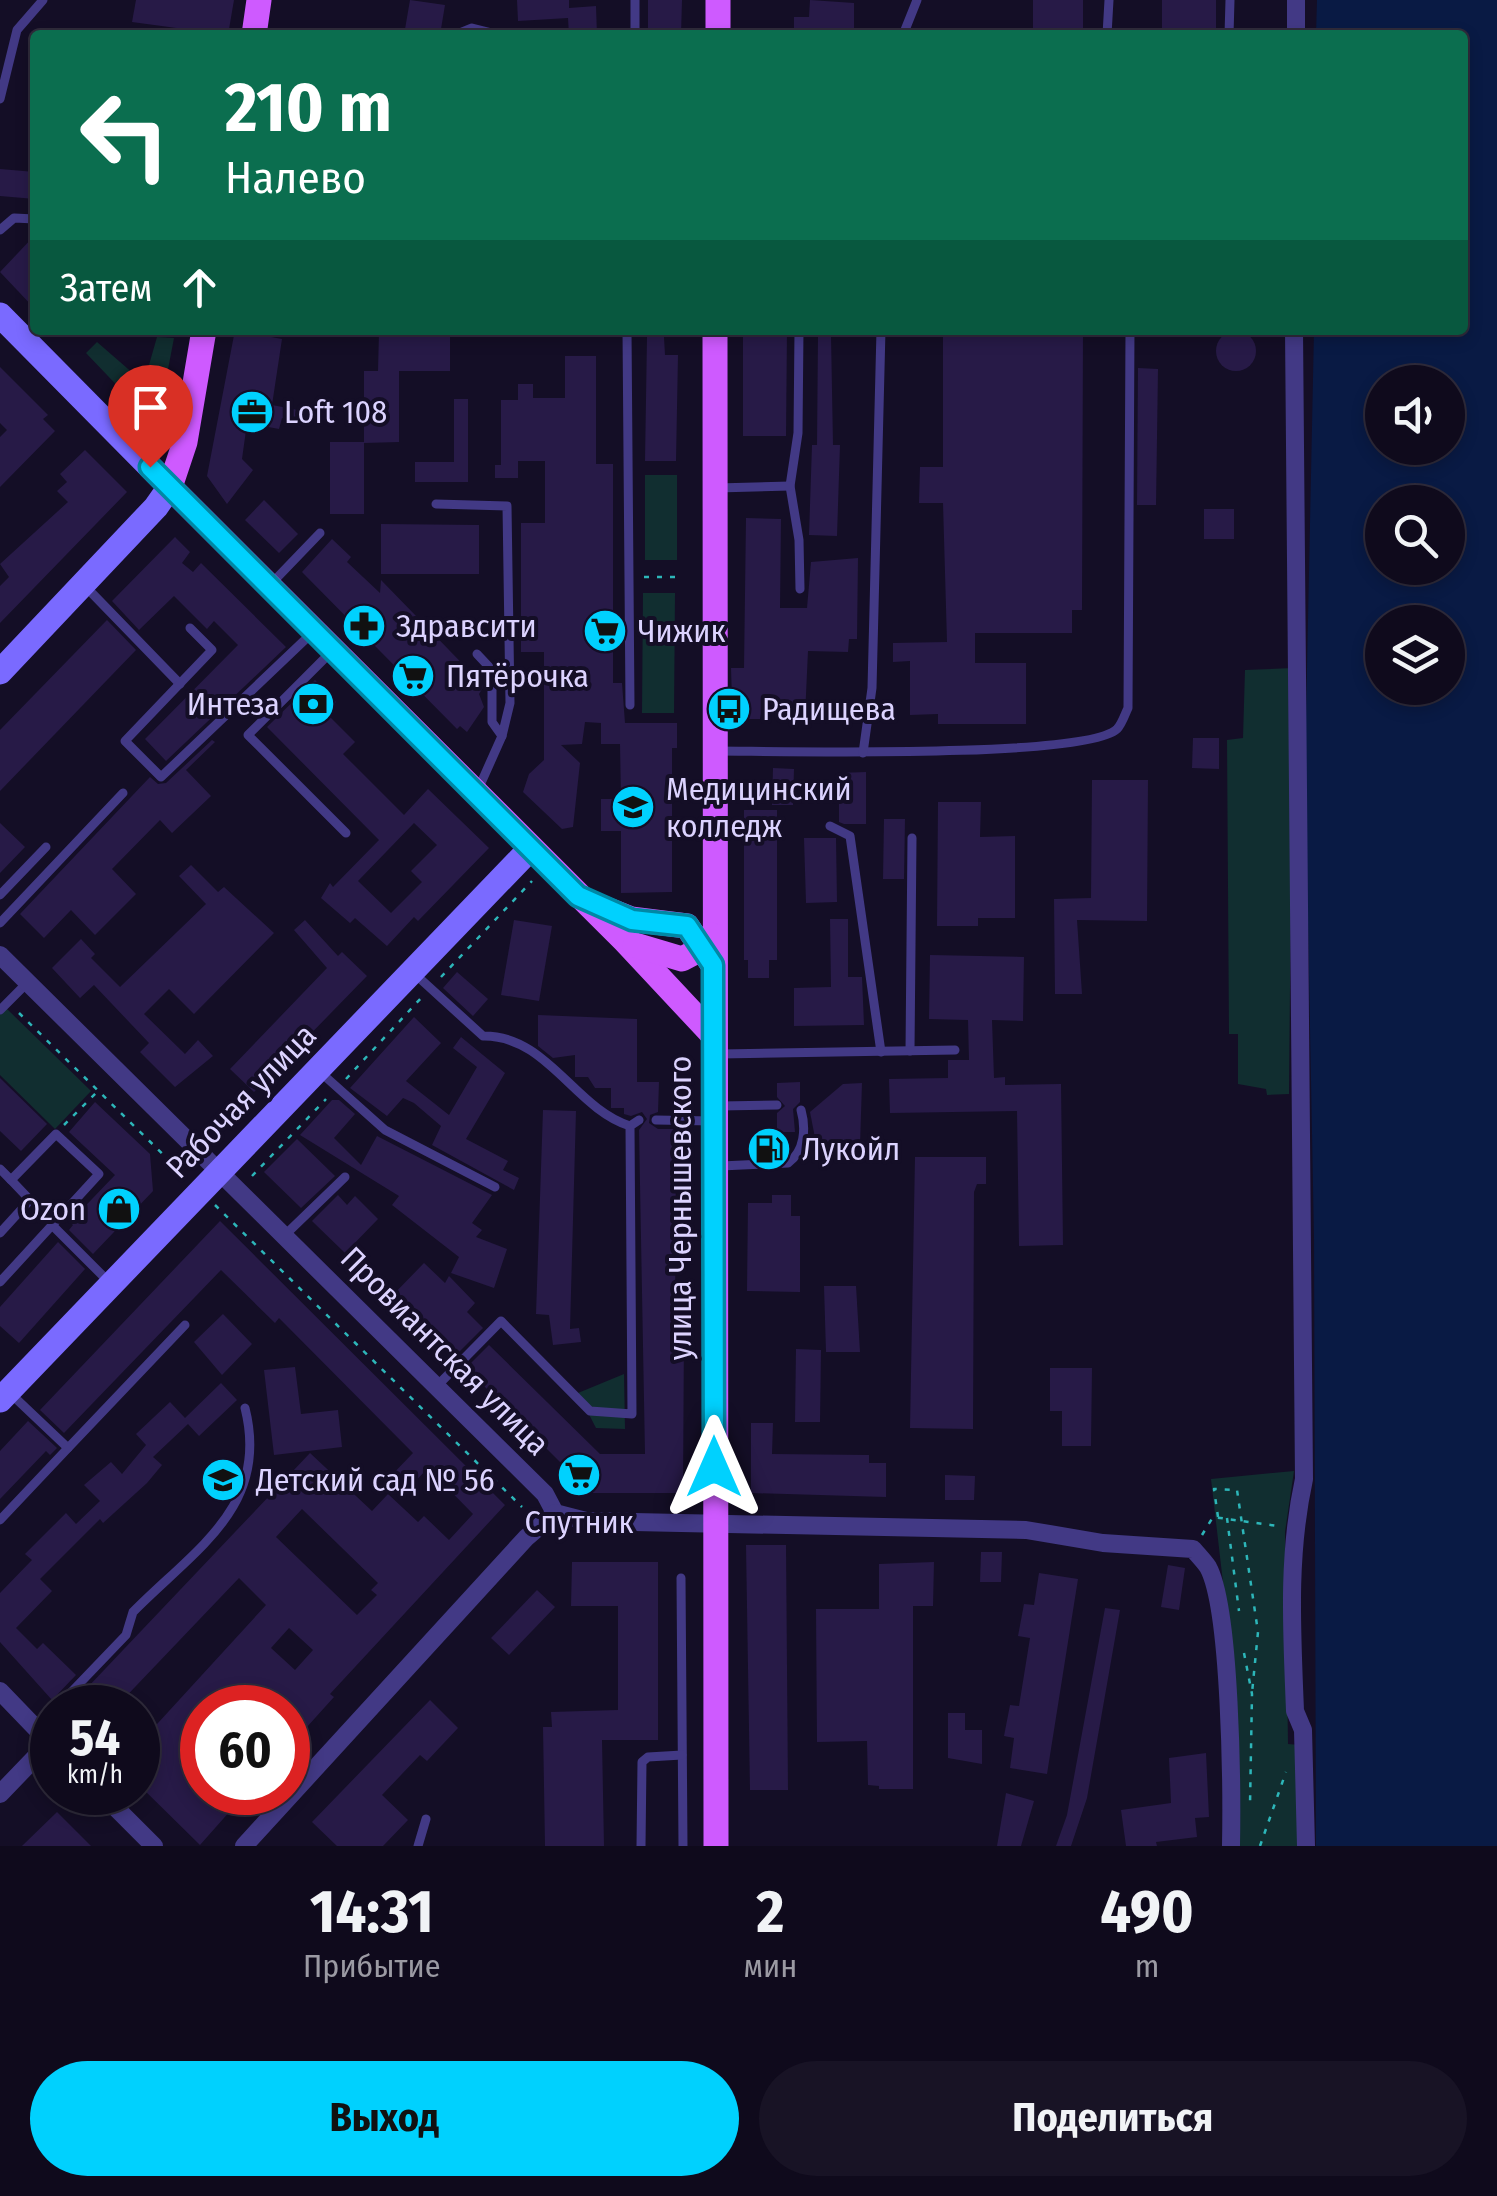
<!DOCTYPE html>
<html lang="ru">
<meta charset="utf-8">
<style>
body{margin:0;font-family:"Fira Sans Condensed",sans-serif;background:#181325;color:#f1f3f6;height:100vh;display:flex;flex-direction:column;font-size:38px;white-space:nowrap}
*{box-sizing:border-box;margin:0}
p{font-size:32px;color:#9b9aa3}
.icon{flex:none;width:55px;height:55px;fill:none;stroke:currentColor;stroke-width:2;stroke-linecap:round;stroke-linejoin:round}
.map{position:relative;height:1846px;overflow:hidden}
.details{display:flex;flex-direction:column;background:#0f0a1c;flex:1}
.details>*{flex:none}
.banner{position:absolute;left:30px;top:30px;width:1438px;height:305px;border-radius:10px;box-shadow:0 5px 15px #0003,0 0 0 2px #2f2b3b;background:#0b6e4f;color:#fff;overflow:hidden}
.controls{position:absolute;left:1365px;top:365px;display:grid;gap:20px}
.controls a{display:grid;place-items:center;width:100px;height:100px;border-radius:50%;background:#0f0a1c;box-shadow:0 5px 15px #0003,0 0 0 2px #2f2b3b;font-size:50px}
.speed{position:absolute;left:30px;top:1685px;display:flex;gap:20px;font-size:50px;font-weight:700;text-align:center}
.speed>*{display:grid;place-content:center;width:130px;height:130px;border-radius:50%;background:#0f0a1c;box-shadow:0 5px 15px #0003,0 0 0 2px #2f2b3b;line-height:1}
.speed small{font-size:25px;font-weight:400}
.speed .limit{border:15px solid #d22;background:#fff;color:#111}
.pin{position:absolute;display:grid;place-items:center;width:85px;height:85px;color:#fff;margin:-102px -42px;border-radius:50% 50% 50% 0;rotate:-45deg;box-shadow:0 0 10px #0007}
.pin .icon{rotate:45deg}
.me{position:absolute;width:110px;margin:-55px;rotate:0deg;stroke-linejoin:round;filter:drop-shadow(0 0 8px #0008)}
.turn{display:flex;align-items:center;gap:35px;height:210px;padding:0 30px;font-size:45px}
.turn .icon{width:130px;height:130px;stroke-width:2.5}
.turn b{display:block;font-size:70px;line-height:85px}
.then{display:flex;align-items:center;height:95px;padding:0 30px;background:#0003;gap:20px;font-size:38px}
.eta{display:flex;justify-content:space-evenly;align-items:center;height:170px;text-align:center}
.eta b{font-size:60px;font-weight:700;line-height:70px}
.primary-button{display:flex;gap:20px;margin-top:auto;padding:20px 30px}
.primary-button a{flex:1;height:115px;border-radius:60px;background:#00d1fe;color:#111;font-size:40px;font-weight:700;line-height:115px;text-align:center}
.primary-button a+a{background:#181325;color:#f1f3f6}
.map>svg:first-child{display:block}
</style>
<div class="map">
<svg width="1497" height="1846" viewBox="0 0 1497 1846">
<rect width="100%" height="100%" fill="#140e26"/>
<g fill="#112e30">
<path d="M157,337l17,1 -9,47 -36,13 -43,-45 11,-11 38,33 12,-3z"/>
<rect x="645" y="475" width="32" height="85"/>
<path d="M643,593h32l-1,120h-32z"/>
<path d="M1293,668l-4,426 -22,1 -1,-6 -28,-5v-50h-9l-2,-294 16,-2 2,-68z"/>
<path d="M6,1008l85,83 -36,38 -55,-54v-61z"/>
<path d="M624,1374l1,55 -29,-1 -18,-35z"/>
<path d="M1294,1471l-9,61 3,212 11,1v101h-62l-13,-255 -13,-112z"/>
</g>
<path fill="#091a44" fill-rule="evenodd" d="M1317,0h180v1846h-181l-2,-608 -9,-473 9,-435h148v-295h-146zM1382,382h66v66h-66zM1382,502h66v66h-66zM1382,622h66v66h-66z"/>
<g fill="#271a47" fill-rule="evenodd">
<path d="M136,0h98l-6,35 -96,-13z"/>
<path d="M410,0l35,5 -5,30h-36z"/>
<path d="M517,0h52v8l27,-2 1,29h-28l-1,-17 -50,3z"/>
<path d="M648,0h34l-1,35h-33z"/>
<path d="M810,0l44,3v32l-60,-2v-16h15z"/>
<rect x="1033" y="0" width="50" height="35"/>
<rect x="1162" y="0" width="54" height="35"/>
<path d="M0,169l35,3v27l-35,-3z"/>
<path d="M35,235v74l-35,-37z"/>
<path d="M235,330l47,9 -10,66 36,7 -9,15 -17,-9 -3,11 -32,-6 -5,36 11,11 -26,34 -20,-28z"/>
<path d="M743,330h44l-1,106h-43z"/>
<path d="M943,330h140l-1,280h-10v23h-97v30h51v61h-88v-10l-28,1v-54l-17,1v-19l54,-1 -4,-139h-24l1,-36h23z"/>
<circle cx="1236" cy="351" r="20"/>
<path d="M379,332h71v39h-51v71l-35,1v71h-34v-72h34v-71h14z"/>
<path d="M818,335h13l2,110h7l-3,91 -28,-1 3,-90h5z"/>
<path d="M647,337h17l1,18h13l-2,106h-31z"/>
<path d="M565,356h31v108h17v219h9l3,40h52v25h-5v144l-51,1v-62h-20v-32h20l-1,-55h-19v-21l-16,-1 -3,22 -21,1 19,18 -7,64 -11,2 -39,-37 6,-18 15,-14v-108h-23v-129h24v-62h-27v17h-23v-13h6v-65h17v-16h15v14h32z"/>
<path d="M0,367l48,48 -5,4 12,12 -55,56v-50l7,-7 -7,-7z"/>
<path d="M1138,368l20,1 -2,136h-19z"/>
<path d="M454,399h14v83h-53v-20h39z"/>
<path d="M85,450l42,42 -127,131v-37l9,-9 -9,-13 68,-62 -11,-11 10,-9 -7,-8z"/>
<path d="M264,500l34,34 -19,19 -34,-33z"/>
<rect x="1204" y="509" width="30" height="30"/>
<path d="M746,518l35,1 -1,89h27l4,-46 47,-4 -1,81h-8l-1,13 -40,-1 -3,65 -44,-2 -1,5h-16l-2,-19h-10l-1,-32h13z"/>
<path d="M381,524l98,1v49h-98z"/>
<path d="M175,537l15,15 -8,11 11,9 8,-9 85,84 -120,114 -21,-22 93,-94 -24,-24 -7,8 -33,-33 -35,34 -27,-29z"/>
<path d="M332,539l19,18 -4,5 33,31 1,-13 103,106 -5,8 5,13 -17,25 -7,-6 -3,3 -155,-157z"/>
<path d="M107,620l29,30 -136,141v-61z"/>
<path d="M315,680l21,22 -10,11 29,29 -12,12 61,61 24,-26 61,59 -71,73 -4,-4 -27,29 -32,-28 -5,5 -29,-25 9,-15 3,4 46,-47 -112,-113zM414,823l23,22 -26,26 11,11 -31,31 -33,-32z"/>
<path d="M1193,738h26v31l-27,-1z"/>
<path d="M212,740l3,2 -29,28 25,26 -39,37 -12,-13 -48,49 24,25 -41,41 -24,-25 -27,28 -24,-24 130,-137 8,7 8,-1z"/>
<path d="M773,768l21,1 -1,36h-21z"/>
<path d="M866,772v52h-22l-5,-2v-49z"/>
<path d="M1092,780h56l-1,141 -70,-1 5,74h-27l-1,-95 37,-1z"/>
<path d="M938,802h43l-1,35 35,-1v82h-37v8h-41z"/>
<path d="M744,810h33v150h-8v18h-21v-18h-4z"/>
<path d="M884,819h21l-1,60h-21z"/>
<path d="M0,823l25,24 -25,26z"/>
<path d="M804,838h32l1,64 -31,1z"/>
<path d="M191,865l27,27 6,-5 50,46 -80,81 -25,-25 -25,25 41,40 13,-14 15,16 -38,31 -35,-35 9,-9 -55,-58 -14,13 -28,-30 29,-29 14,15 -4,4 29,29 86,-83 -27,-28z"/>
<path d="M830,919h18v58h14l2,48 -70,1v-38l37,-1z"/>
<path d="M305,920l33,36 4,-4 25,24 -113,116 -24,-23 97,-101 -33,-38z"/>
<path d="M514,920l38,6 -13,75 -38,-6z"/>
<path d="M930,955l94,2 -1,64 -31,-1 2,58 11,-1v8l56,-1 2,161 -44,1 -2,-135 -127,2 -1,-34 59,-1v-18h21l-1,-40 -39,-1z"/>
<path d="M457,972l31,27 -15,17 -30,-28z"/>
<path d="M538,1015l99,4v63h22l-1,30 -8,3 -1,8 9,6h18l-1,199h9l-1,165h-92l-125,-125 23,-23 111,109h45l-6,-324 8,-11 -5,-7 -11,4 -7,-2v-6h-13v-20h-16l-7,-11h-13v-22l-22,3 -15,-12z"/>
<path d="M414,1017l27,26 -35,38 43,34 28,-48 -24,-19 8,-11 44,36 -39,66 42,22 -5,9 16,8 -5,12 -82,-45 9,-19 -27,-23 -11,-5 -16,18 -37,-28z"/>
<path d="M0,1078l47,46 -26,27 -21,-20z"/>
<path d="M800,1082v20l-7,7 2,23h-18v-19l8,-7 -8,-9v-14z"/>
<path d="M862,1083l-2,62 -44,-2 -6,-31 33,-28z"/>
<path d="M332,1100h7l16,14 -21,24 27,27 16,-29 115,59 -20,28 10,7 -6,7 31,12 -13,39 -43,-15 8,-16 -67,-52 7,-9 -99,-61z"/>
<path d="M95,1102l55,52 3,37 -60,63 -24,-24 4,-5 -3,-3 45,-47 -46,-43z"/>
<path d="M543,1110l33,1 -6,218 9,-1 2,14 -28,3 -4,-30 -13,-1z"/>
<path d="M297,1139l38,37 -34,32 -37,-36z"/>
<path d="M915,1157h71v27h-9l-3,8 -1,237 -63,-1z"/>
<path d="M338,1195l9,10 8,-9 23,23 -33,34 -33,-32z"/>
<path d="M772,1195h19v21h9v76l-53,-1 1,-88h24z"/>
<path d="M220,1221l285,284 -175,189 4,3 -46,51v-40h-86v84h45l-47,53 -62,-61v-58l9,9 119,-130 -27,-27 -124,130h-47l242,-255 62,58 16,-17 30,28 6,-6 25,24 24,-26 -45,-46 -26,27 -16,-14 27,-28 -134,-135 -4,5 -54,-53 -157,163 -24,-23zM302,1509l76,74 -7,7 6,5 -20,20 -81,-78zM289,1628l24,22 -18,20 -24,-22z"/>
<path d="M58,1242l27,27 -66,74 -19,-17v-19z"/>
<path d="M424,1263l21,20 4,-7 26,27 -8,9 16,16 -29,29 -63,-60z"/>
<path d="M824,1286h32l4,66h-34z"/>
<path d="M223,1314l29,30 -30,31 -28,-33z"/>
<path d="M796,1349l25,1 -1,72h-25z"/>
<path d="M295,1367l6,47 37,-4 4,37 -68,8 -10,-85z"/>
<path d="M1050,1368h42l-1,78h-29v-35h-12z"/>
<path d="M221,1383l16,17 -38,36 -11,-12 -35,33 9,8 -15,18 -44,40 -3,-4 -60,60 12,12 -36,37 21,21 6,-6 33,32 -24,25 -52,-58v-49l32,-33 -7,-6 41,-41 10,11 24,-23 -16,-16 27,-23 11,12 24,-29 -10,-11 34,-32 15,16z"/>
<path d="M28,1421l29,27 -7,7 -4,-4 -46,48v-48z"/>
<path d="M751,1423h22l-1,31 97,1v8h17v34l-135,-4z"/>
<path d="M945,1475l30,1 -1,24h-29z"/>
<path d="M746,1545h40l2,245h-38z"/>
<path d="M981,1552h21l-1,30h-21z"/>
<path d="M572,1562h86v178h-56l2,106h-59l-2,-119h9l-1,-15 67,-2v-104h-47z"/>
<path d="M934,1562l-1,44h-20v183h-34v-3l-11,-1 -1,-44 -50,1 -1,-133h63v-45z"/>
<path d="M1168,1565l17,3 -6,42 -18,-3z"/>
<path d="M1039,1573l39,6 -31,195 -37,-6 4,-30 -10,-2 6,-31 9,1 11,-68 -12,-2 6,-32 10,1z"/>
<path d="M537,1590l18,17 -46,48 -18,-17z"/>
<path d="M1105,1608l15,2 -33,188 -16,48h-15l11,-31z"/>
<path d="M430,1700l28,28 -31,33 -7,-6 -38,40 26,25 -25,26h-46l-25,-24z"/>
<path d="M948,1713h17v17h17v34l-34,-6z"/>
<path d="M1206,1753l3,64 -14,1 2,19 -41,5 1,4h-31l-5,-36 50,-7 -2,-45z"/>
<path d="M1006,1793l28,8 -13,45h-24z"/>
<path d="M57,1812l34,34h-69z"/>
</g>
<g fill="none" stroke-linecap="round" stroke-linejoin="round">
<g stroke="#2db6b9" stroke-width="2.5" stroke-dasharray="5 8" stroke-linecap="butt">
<path d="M644,577h34"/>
<path d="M441,977l91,-96"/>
<path d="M19,1013l165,162"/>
<path d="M346,1079l76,-82"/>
<path d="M64,1125l33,-33"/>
<path d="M252,1176l74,-77"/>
<path d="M215,1205l307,302"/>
<path d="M1218,1517l-4,-28 23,1 21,142 -6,61"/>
<path d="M1227,1518l12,93"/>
<path d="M1202,1535l11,-18 65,9"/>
<path d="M1244,1653l8,41 -2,111"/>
<path d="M1260,1846l26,-74"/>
</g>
<g stroke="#423985" stroke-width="9">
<path d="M455,35l17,-7 28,7"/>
<path d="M635,35v-35"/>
<path d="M903,35l14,-35"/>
<path d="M1107,35l2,-35"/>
<path d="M1229,35l1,-35"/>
<path d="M0,99l17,-69 26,-30"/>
<path d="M0,230l14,-12 21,1"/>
<path d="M627,330l3,375"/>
<path d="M799,330l-1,103 -8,53 9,54 1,49"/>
<path d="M717,488l73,-2"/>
<path d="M436,504l71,2 3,197 -8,33 -25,56"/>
<path d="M270,585l50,-52"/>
<path d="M86,587l94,97"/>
<path d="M190,628l22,22 -87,91 36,36 150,-143"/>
<path d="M330,653l-82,82 98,98"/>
<path d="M477,654l15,16v52l10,14"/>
<path d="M717,751c59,0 368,8 400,-22 5,-5 8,-15 11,-21l2,-378"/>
<path d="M863,753l9,-65 9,-358"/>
<path d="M830,826l20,10 31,216"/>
<path d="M0,895l46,-48"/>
<path d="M0,923l123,-130"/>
<path d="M416,975l67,61c64,-1 92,73 147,90"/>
<path d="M0,1010l28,-28"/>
<path d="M910,1051l2,-213"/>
<path d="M720,1054l235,-4"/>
<path d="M319,1071l66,59 110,57"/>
<path d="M720,1106l57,-1"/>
<path d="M656,1120l57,1"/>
<path d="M721,1166l67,-3c17,-12 18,-35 13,-53"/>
<path d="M0,1169l11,11 45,-46 43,40 -99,108"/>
<path d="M52,1225l57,57"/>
<path d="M0,1233l30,-33 -19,-20"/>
<path d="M285,1235l60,-58"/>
<path d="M437,1386l64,-65 89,90 42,3 -2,-288 9,-6"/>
<path d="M68,1448l117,-123"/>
<path d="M0,1520l68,-72 -58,-55"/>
<path d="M681,1578l2,268"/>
<path d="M56,1708l70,-73 7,-23c62,-63 137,-105 112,-204"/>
<path d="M36,1728l16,-17"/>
<path d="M418,1846l8,-27"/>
<path d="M641,1846l1,-84 6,-5 34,-2"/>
</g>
<g stroke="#423985" stroke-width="18">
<path d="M1296,35v-35"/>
<path d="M1294,330l10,1149c-17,78 -12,153 -9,232l8,19 3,116"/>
<path d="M0,955l545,539 10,19 31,8 440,9 77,13 90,6c5,6 11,12 15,18 23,42 24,225 23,279"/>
<path d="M0,1691l52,54"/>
<path d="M100,1792l54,54"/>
<path d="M0,1794l50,-52"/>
<path d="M244,1846l282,-308 29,-25"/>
</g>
<g stroke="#7a6aff" stroke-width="25">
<path d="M0,315l170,172 -14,20 -156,165"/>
<path d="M0,1400l531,-552"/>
</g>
<g stroke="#ce5aff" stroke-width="25">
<path d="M254,35l5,-35"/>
<path d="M718,35v-35"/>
<path d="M204,330l-19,112 -15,45 455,454 87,93"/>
<path d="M715,330l1,1516"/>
<path d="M598,906l33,13 56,7 26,39"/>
<path d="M635,945l47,14 19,-10 11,-14"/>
</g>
</g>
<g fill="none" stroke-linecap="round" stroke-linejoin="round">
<g stroke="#0088a5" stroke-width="25">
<path id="route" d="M150,467l428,429 54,24 55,6 26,39 1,502"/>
</g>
<use href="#route" stroke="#00d1fe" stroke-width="18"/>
</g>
<defs>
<g id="office-disc" transform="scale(2.25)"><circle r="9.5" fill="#00d1fe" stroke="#140e26"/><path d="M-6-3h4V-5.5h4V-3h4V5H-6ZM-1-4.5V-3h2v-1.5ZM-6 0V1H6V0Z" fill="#111"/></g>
<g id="pharmacy-disc" transform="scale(2.25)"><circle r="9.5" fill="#00d1fe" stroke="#140e26"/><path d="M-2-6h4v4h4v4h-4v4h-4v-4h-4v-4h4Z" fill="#111"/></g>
<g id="supermarket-disc" transform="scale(2.25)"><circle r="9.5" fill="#00d1fe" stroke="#140e26"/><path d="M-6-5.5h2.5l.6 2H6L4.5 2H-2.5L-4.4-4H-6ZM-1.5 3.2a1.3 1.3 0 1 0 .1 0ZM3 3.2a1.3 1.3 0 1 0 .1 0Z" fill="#111"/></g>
<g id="bank-disc" transform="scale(2.25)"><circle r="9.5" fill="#00d1fe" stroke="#140e26"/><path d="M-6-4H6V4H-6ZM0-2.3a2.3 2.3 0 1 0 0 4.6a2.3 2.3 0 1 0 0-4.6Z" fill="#111"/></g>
<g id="bus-disc" transform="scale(2.25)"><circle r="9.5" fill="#00d1fe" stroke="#140e26"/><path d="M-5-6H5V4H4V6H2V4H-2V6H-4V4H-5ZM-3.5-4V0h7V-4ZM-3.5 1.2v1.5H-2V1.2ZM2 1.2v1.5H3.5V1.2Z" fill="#111"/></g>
<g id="university-disc" transform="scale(2.25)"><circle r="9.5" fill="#00d1fe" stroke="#140e26"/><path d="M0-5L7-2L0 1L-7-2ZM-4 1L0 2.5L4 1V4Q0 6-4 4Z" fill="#111"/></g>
<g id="fuel-disc" transform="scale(2.25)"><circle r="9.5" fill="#00d1fe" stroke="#140e26"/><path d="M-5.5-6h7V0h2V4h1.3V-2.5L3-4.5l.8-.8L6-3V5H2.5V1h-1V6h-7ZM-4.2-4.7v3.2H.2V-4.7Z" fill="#111"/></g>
<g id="shop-disc" transform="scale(2.25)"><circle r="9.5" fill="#00d1fe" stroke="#140e26"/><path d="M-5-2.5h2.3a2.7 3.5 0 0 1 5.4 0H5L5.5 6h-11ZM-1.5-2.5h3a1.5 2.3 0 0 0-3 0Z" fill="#111"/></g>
<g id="school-disc" transform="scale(2.25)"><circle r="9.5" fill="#00d1fe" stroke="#140e26"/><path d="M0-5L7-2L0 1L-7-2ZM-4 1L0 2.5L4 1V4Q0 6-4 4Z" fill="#111"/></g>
</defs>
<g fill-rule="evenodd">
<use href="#office-disc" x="252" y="412"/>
<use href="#pharmacy-disc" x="364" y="626"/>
<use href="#supermarket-disc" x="605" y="631"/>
<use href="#supermarket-disc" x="413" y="676"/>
<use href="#bank-disc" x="313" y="704"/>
<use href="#bus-disc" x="729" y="709"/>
<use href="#university-disc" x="633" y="807"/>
<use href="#fuel-disc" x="769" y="1149"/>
<use href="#shop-disc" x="119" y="1209"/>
<use href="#supermarket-disc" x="579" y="1475"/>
<use href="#school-disc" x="223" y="1480"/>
</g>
<g text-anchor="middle" stroke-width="8" stroke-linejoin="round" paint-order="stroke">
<g font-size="32" fill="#dcd3ff" stroke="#140e26" text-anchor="start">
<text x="284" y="423">Loft 108</text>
<text x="396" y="637">Здравсити</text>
<text x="638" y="642">Чижик</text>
<text x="446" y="687">Пятёрочка</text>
<text x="280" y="715" text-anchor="end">Интеза</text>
<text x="762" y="720">Радищева</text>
<text x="666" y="800">Медицинский<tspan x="666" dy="37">колледж</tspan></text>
<text x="802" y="1160">Лукойл</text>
<text x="86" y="1220" text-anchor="end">Ozon</text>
<text x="256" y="1491">Детский сад № 56</text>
<text x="579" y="1533" text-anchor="middle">Спутник</text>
</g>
<g font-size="32" fill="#dcd3ff" stroke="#140e26">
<text transform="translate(241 1101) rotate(-46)" y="11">Рабочая улица</text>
<text transform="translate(680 1208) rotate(-90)" y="11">улица Чернышевского</text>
<text transform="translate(445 1351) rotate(45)" y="11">Провиантская улица</text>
</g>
</g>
</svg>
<div class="controls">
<a><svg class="icon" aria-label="sound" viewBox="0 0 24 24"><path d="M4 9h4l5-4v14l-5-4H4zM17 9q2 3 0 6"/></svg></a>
<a><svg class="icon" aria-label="search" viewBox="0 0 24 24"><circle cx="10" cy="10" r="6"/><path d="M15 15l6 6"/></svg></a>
<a><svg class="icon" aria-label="layers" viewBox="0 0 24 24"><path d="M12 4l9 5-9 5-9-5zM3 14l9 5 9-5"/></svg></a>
</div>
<div class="speed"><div>54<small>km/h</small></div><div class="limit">60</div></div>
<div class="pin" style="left:150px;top:467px;background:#d93025"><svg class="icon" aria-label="arrive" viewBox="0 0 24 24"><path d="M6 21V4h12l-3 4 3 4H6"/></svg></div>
<svg class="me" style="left:714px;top:1467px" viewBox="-20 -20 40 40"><path d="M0-17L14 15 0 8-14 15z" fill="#00d1fe" stroke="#fff" stroke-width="4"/></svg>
<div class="banner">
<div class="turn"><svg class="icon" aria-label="left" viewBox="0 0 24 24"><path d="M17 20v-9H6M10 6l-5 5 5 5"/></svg><div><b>210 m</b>Налево</div></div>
<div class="then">Затем<svg class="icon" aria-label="ahead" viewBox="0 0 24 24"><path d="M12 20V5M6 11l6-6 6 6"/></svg></div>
</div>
</div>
<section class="details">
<div class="eta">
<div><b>14:31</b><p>Прибытие</p></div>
<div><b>2</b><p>мин</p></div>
<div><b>490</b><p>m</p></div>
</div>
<div class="primary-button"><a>Выход</a><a>Поделиться</a></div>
</section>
